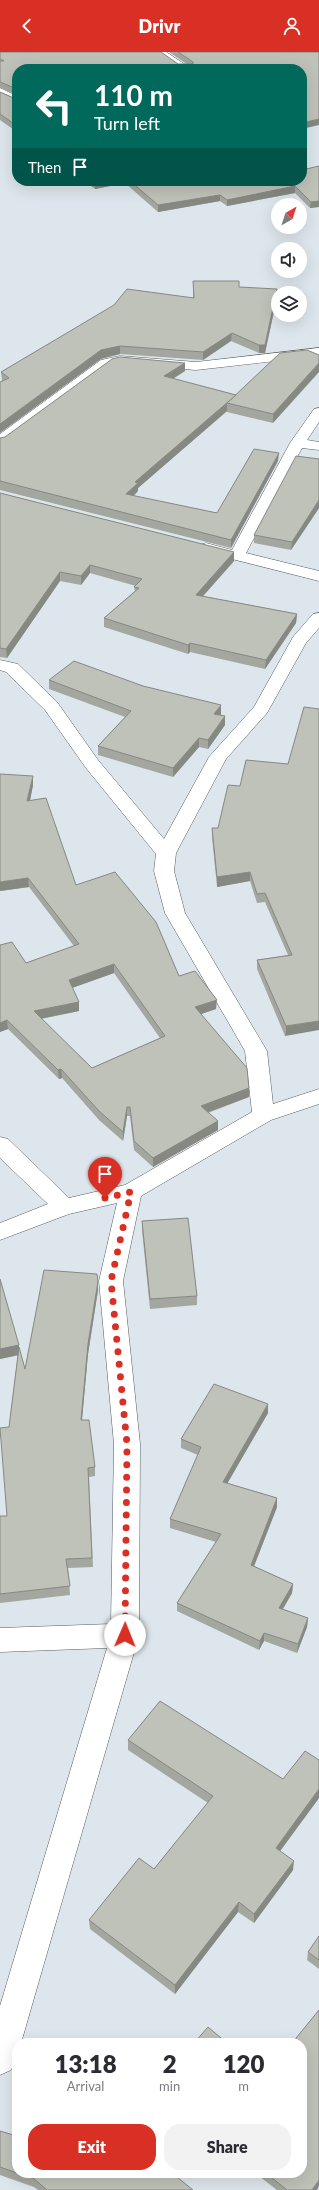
<!DOCTYPE html>
<style>
body{margin:0;font-family:Lato,sans-serif;background:#f2f2f3;color:#2b2b33;height:100vh;display:flex;flex-direction:column;font-size:15px;white-space:nowrap}
*{box-sizing:border-box;margin:0}
p{font-size:13px;color:#7c7c81}
.icon{flex:none;width:22px;height:22px;fill:none;stroke:currentColor;stroke-width:2;stroke-linecap:round;stroke-linejoin:round}
.map{position:relative;flex:1;overflow:hidden}
.side{position:absolute;left:12px;top:1986px;width:295px;height:140px;display:flex;flex-direction:column;background:#fff;border-radius:16px;box-shadow:0 4px 16px #0002}
.side>*{flex:none}
.guide{position:absolute;left:12px;top:12px;width:295px;height:122px;border-radius:16px;box-shadow:0 4px 16px #0002;background:#00695c;color:#fff;overflow:hidden}
.needle{width:26px;rotate:39deg}
.tools{position:absolute;left:271px;top:146px;display:grid;gap:8px}
.tools a{display:grid;place-items:center;width:36px;height:36px;border-radius:50%;background:#fff;box-shadow:0 4px 16px #0002;font-size:20px}
.pin{position:absolute;display:grid;place-items:center;width:34px;height:34px;color:#fff;margin:-41px -17px;border-radius:50% 50% 50% 0;rotate:-45deg;box-shadow:0 0 4px #0007}
.pin .icon{rotate:45deg}
.me{position:absolute;width:44px;margin:-22px;rotate:1deg;stroke-linejoin:round;filter:drop-shadow(0 0 3px #0008)}
.turn{display:flex;align-items:center;gap:14px;height:84px;padding:0 16px;font-size:18px}
.turn .icon{width:52px;height:52px;stroke-width:2.5}
.turn b{display:block;font-size:28px;line-height:34px}
.then{display:flex;align-items:center;height:38px;padding:0 16px;background:#0003;gap:8px;font-size:15px}
.eta{display:flex;justify-content:space-evenly;align-items:center;height:68px;text-align:center}
.eta b{font-size:24px;font-weight:800;line-height:28px}
.cta{display:flex;gap:8px;margin-top:auto;padding:8px 16px}
.cta a{flex:1;height:46px;border-radius:16px;background:#d93025;color:#fff;font-size:16px;font-weight:800;line-height:46px;text-align:center}
.cta a+a{background:#f2f2f3;color:#2b2b33}
header{display:flex;justify-content:space-between;align-items:center;height:52px;padding:0 16px;background:#d93025;color:#fff;font-size:18px;font-weight:800}
.map>svg:first-child{display:block}
</style>
<header><svg class="icon" aria-label="back" viewBox="0 0 24 24"><path d="M15 5l-7 7 7 7"/></svg>Drivr<svg class="icon" aria-label="person" viewBox="0 0 24 24"><circle cx="12" cy="8" r="4"/><path d="M4 21q1-7 8-7t8 7"/></svg></header>
<div class="map">
<svg width="319" height="2138" viewBox="0 0 319 2138">
<rect width="100%" height="100%" fill="#dde6ec"/>
<g fill="none" stroke-linecap="round" stroke-linejoin="round">
<g stroke="#555d62" stroke-width="1">
<g id="minor">
<path d="M154,0h12l26,17h-13z"/>
<path d="M0,36l17,8v8l-17,-8z"/>
<path d="M319,296v8l-123,14 -76,-6 -9,2 -106,78 -5,1v-11l101,-74 19,-4 76,6z"/>
<path d="M319,356v14l-12,18 12,2v8l-17,-2 -56,105 73,18v10l-119,-30 -2,-3 2,-3 6,-2 26,7 58,-107 24,-34z"/>
<path d="M319,561v15l-13,15 -39,70 -41,46 -50,94 -2,18 11,42 82,138 6,53 46,-15v15l-48,16 -130,76 -18,85 17,163 -1,191 -118,408h-4v13l-6,14 -11,5v-69l107,-358 -107,4v-24l111,-4 3,-180 -15,-163 18,-78 -48,11 -69,26v-17l48,-19 -48,-46v-21l8,2 61,59 56,-13 127,-73 -7,-61 -80,-138 -11,-42 2,-17 -70,-86 -41,-58 -39,-38 -6,-2v-10l18,4 39,38 41,58 66,79 45,-82 45,-50 39,-70 20,-23z"/>
</g>
</g>
<use href="#minor" fill="#fff" fill-rule="evenodd"/>
</g>
<g fill="#a4a79f" fill-rule="evenodd">
<path d="M0,0l178,12h9l-18,-12h150l-17,77 -285,-60v26l-17,-7z"/>
<path d="M0,40l16,7 1,-1v34l-17,-12z"/>
<path d="M319,114v41l-9,1 -15,-15 -68,13 -7,-5 -62,11 -33,-29 -30,6 -11,-8h218z"/>
<path d="M193,229l46,6 38,10 -12,56h-6l-28,-12 -28,19 -83,-6 -118,27v-1l-1,-8 192,-74z"/>
<path d="M280,301l-7,70 -46,-11v-1l-89,77v3l-4,5 83,17 61,-52 -47,87 -231,-58v-52l5,-1 180,-74v8l-12,8 63,16z"/>
<path d="M319,407v49l-28,42 -37,-7v-8z"/>
<path d="M0,441l234,59v9l-31,35 94,18 -1,9 -31,46 -75,-17 -2,2 -84,-27v-9l31,-27 -1,-4 2,-1 -46,-13 -9,12 -21,-4 -53,77 -7,-1z"/>
<path d="M49,628l94,6 78,28 -1,1 5,1v9l-17,24 -9,-2 -26,30 -75,-22v-9l27,-29 -76,-28z"/>
<path d="M319,657l-34,327 -28,-67v-9l31,-5 -23,-53 -8,1 -7,-22 -33,6 -5,-50v-9h6l22,-42 48,-22z"/>
<path d="M33,724v9l-3,16 46,84 140,124 -15,5 48,83 -41,16 10,8v9l-65,37 -19,-17 -4,-34h-3l-4,25 -24,-21 -37,-42 -3,1 -51,-50 -8,3v-87l26,18 48,-17 -45,-59 -29,4zM114,921l46,65 -68,30 -51,-49 38,-8 -7,-23z"/>
<path d="M142,1169l55,75v9l-47,4 -8,-79z"/>
<path d="M0,1227l19,70 6,20 73,-79 -10,64 -6,66 13,47v9l-6,1 4,90 -25,1 2,27 -70,8v-87h7l2,-89 9,-72 -18,4z"/>
<path d="M268,1352v9l-41,70 50,15v9l-23,59 39,18 -1,9 -9,16 25,9 -1,9 -10,26 -33,-12 -5,9 -82,-39v-8l39,-61 -46,-14v-9l28,-64 -17,-7v-9z"/>
<path d="M128,1688l155,39 36,-19v38l-39,53 13,19 -39,53 -16,-11 -63,82 -85,-65 -1,-9 65,-51 54,-66 -80,-53z"/>
<path d="M319,1884v33l-12,-9 1,-8z"/>
<path d="M0,2079l17,42 176,17h-155l-4,-3 -34,-12z"/>
<path d="M255,2121h47l15,17h-40z"/>
</g>
<g fill="#868882">
<path d="M319,67v6l-17,4v-6z"/>
<path d="M103,129h22v2l-30,6v-7z"/>
<path d="M295,134v7l-68,13v-6z"/>
<path d="M220,143v6l-62,11v-7z"/>
<path d="M319,149v6l-9,1 1,-6z"/>
<path d="M277,237v8l-12,56h-6v-8z"/>
<path d="M232,281l-1,8 -28,19v-8z"/>
<path d="M120,294v8l-19,5 -101,74v-9l101,-74z"/>
<path d="M185,311v8l-21,13v-8z"/>
<path d="M319,311v9l-46,51v-9z"/>
<path d="M227,351v8l-89,77v3l-12,11v-8l9,-12z"/>
<path d="M279,401l-1,8 -47,87v-8z"/>
<path d="M319,448v8l-28,42 1,-8z"/>
<path d="M234,500v9l-38,43v-9z"/>
<path d="M90,513v8l-9,12v-9z"/>
<path d="M60,520v9l-53,77 -1,-9z"/>
<path d="M297,562l-1,9 -31,46 1,-9z"/>
<path d="M190,591v9l-2,2v-9z"/>
<path d="M221,653v9l-7,9v-9z"/>
<path d="M225,664v9l-17,24v-9z"/>
<path d="M199,686v9l-26,30v-9z"/>
<path d="M33,724v9l-5,25 -1,-9z"/>
<path d="M250,820v9l-33,6v-10z"/>
<path d="M28,826l1,9 -29,4v-9z"/>
<path d="M114,912v9l-45,16v-9z"/>
<path d="M217,948l-1,9 -21,7v-9z"/>
<path d="M79,950v9l-45,9v-9z"/>
<path d="M7,968l1,9 -8,3v-9z"/>
<path d="M319,969v9l-34,6 1,-10z"/>
<path d="M61,1017l1,9 -3,1 -1,-9z"/>
<path d="M249,1036v9l-49,18 1,-9z"/>
<path d="M127,1055v9l-4,25v-9z"/>
<path d="M218,1069v9l-65,37v-9z"/>
<path d="M98,1229v9l-10,64 -7,76v-10l7,-76z"/>
<path d="M19,1293v10l-19,4v-10z"/>
<path d="M268,1352v9l-45,78v-9z"/>
<path d="M277,1446v9l-26,67v-9z"/>
<path d="M293,1532l-1,9 -14,24 1,-9z"/>
<path d="M308,1566l-1,9 -10,26 1,-9z"/>
<path d="M264,1581v8l-5,9 1,-9z"/>
<path d="M319,1737v9l-44,60 1,-10z"/>
<path d="M294,1809l-1,9 -39,53v-9z"/>
<path d="M239,1850l-1,10 -63,82v-9z"/>
<path d="M319,2128v6l-2,4h-5z"/>
</g>
<g fill="#bfc2b9" stroke="#868882" fill-rule="evenodd">
<path d="M0,0h161l17,12h15v-2l-15,-10h141v67l-17,4v-54h-285v20l-17,-7v-21h4l-4,-2z"/>
<path d="M0,40l16,7 1,-1v28l-17,-12z"/>
<path d="M319,114v35l-8,1 -16,-16 -68,14 -7,-5 -62,10 -28,-24h172v-11z"/>
<path d="M93,129h10l-8,1z"/>
<path d="M193,229h46v6l38,2 -12,56h-6l-27,-12 -29,19 -83,-6 -19,4 -101,74v-42l9,-4 -8,-6 113,-67 13,-16 67,9z"/>
<path d="M307,298l12,5v8l-46,51 -46,-11 53,-50z"/>
<path d="M120,305l65,6 -21,13 72,19 -101,87 3,1 -12,11 91,19 37,-64 25,4 -48,87 -231,-59v-43l5,-1 107,-78z"/>
<path d="M296,404l23,3v41l-27,42 -38,-7z"/>
<path d="M0,441l234,59 -38,43 101,19 -31,46 -76,-17 -2,2 -84,-27 35,-30 -5,-1 8,-8 -52,-14 -9,11 -21,-4 -54,77 -6,-1z"/>
<path d="M74,609l69,25 78,19 -7,9 11,2 -17,24 -9,-2 -26,30 -75,-22 33,-35 -82,-31z"/>
<path d="M304,655l15,2v312l-33,5 -29,-66 35,-5 -27,-62 -8,1 -7,-22 -33,5 -5,-49h6l10,-43 12,1 6,-26 42,4z"/>
<path d="M0,722l33,2 -6,25 19,-3 30,87 39,-13 41,50 23,54 16,-5 22,29 -22,7 52,61 2,20 -48,18 17,15 -65,37 -19,-17 -4,-34h-3l-4,25 -24,-21 -38,-42 -3,1 -51,-50 -7,3v-78l12,-3 14,21 53,-19 -51,-66 -28,4zM114,912l51,72 -73,32 -58,-57 45,-9 -10,-22z"/>
<path d="M188,1166l9,78 -47,3 -8,-78z"/>
<path d="M44,1218l53,4 1,7 -10,63 -7,76h8l6,47 -7,1 4,90 -26,1 4,27 -70,8v-78h7l-7,-88 9,-1 10,-80 6,22z"/>
<path d="M0,1227l19,66 -19,4z"/>
<path d="M214,1332l54,20 -45,78 54,16 -26,67 42,19 -14,24 29,10 -10,26 -34,-11 -4,8 -83,-38 44,-69 -51,-15 31,-72 -20,-8z"/>
<path d="M160,1649l123,78 22,-28 14,9v29l-43,59 18,13 -40,53 -15,-12 -64,83 -86,-65 50,-62 15,11 59,-73 -85,-56z"/>
<path d="M319,1884v24l-11,-8z"/>
<path d="M319,1958v170l-7,10h-25l-21,-17h36v-130h-10z"/>
<path d="M208,1975l19,16h-33z"/>
<path d="M0,2079l17,5v37l-17,-6z"/>
<path d="M18,2121h154l21,17h-146l-14,-12z"/>
</g>
<g fill="none" stroke-linecap="round" stroke-linejoin="round">
<path stroke="#d93025" stroke-width="7" stroke-dasharray="0 12.6" d="M105,1146l26,-6 -20,89 16,163 -2,191"/>
</g>
</svg>
<div class="tools">
<a><svg class="needle" viewBox="-14 -14 28 28"><path d="M0-13l5 13h-10z" fill="#e53935"/><path d="M0 13l5-13h-10z" fill="#7c7c81"/></svg></a>
<a><svg class="icon" aria-label="sound" viewBox="0 0 24 24"><path d="M4 9h4l5-4v14l-5-4H4zM17 9q2 3 0 6"/></svg></a>
<a><svg class="icon" aria-label="layers" viewBox="0 0 24 24"><path d="M12 4l9 5-9 5-9-5zM3 14l9 5 9-5"/></svg></a>
</div>
<div class="pin" style="left:105px;top:1146px;background:#d93025"><svg class="icon" aria-label="arrive" viewBox="0 0 24 24"><path d="M6 21V4h12l-3 4 3 4H6"/></svg></div>
<svg class="me" style="left:125px;top:1583px" viewBox="-20 -20 40 40"><circle r="19" fill="#fff"/><path d="M0-13L10 11 0 6-10 11z" fill="#d93025"/></svg>
<div class="guide">
<div class="turn"><svg class="icon" aria-label="left" viewBox="0 0 24 24"><path d="M17 20v-9H6M10 6l-5 5 5 5"/></svg><div><b>110 m</b>Turn left</div></div>
<div class="then">Then<svg class="icon" aria-label="arrive" viewBox="0 0 24 24"><path d="M6 21V4h12l-3 4 3 4H6"/></svg></div>
</div>
<section class="side">
<div class="eta">
<div><b>13:18</b><p>Arrival</p></div>
<div><b>2</b><p>min</p></div>
<div><b>120</b><p>m</p></div>
</div>
<div class="cta"><a>Exit</a><a>Share</a></div>
</section>
</div>
